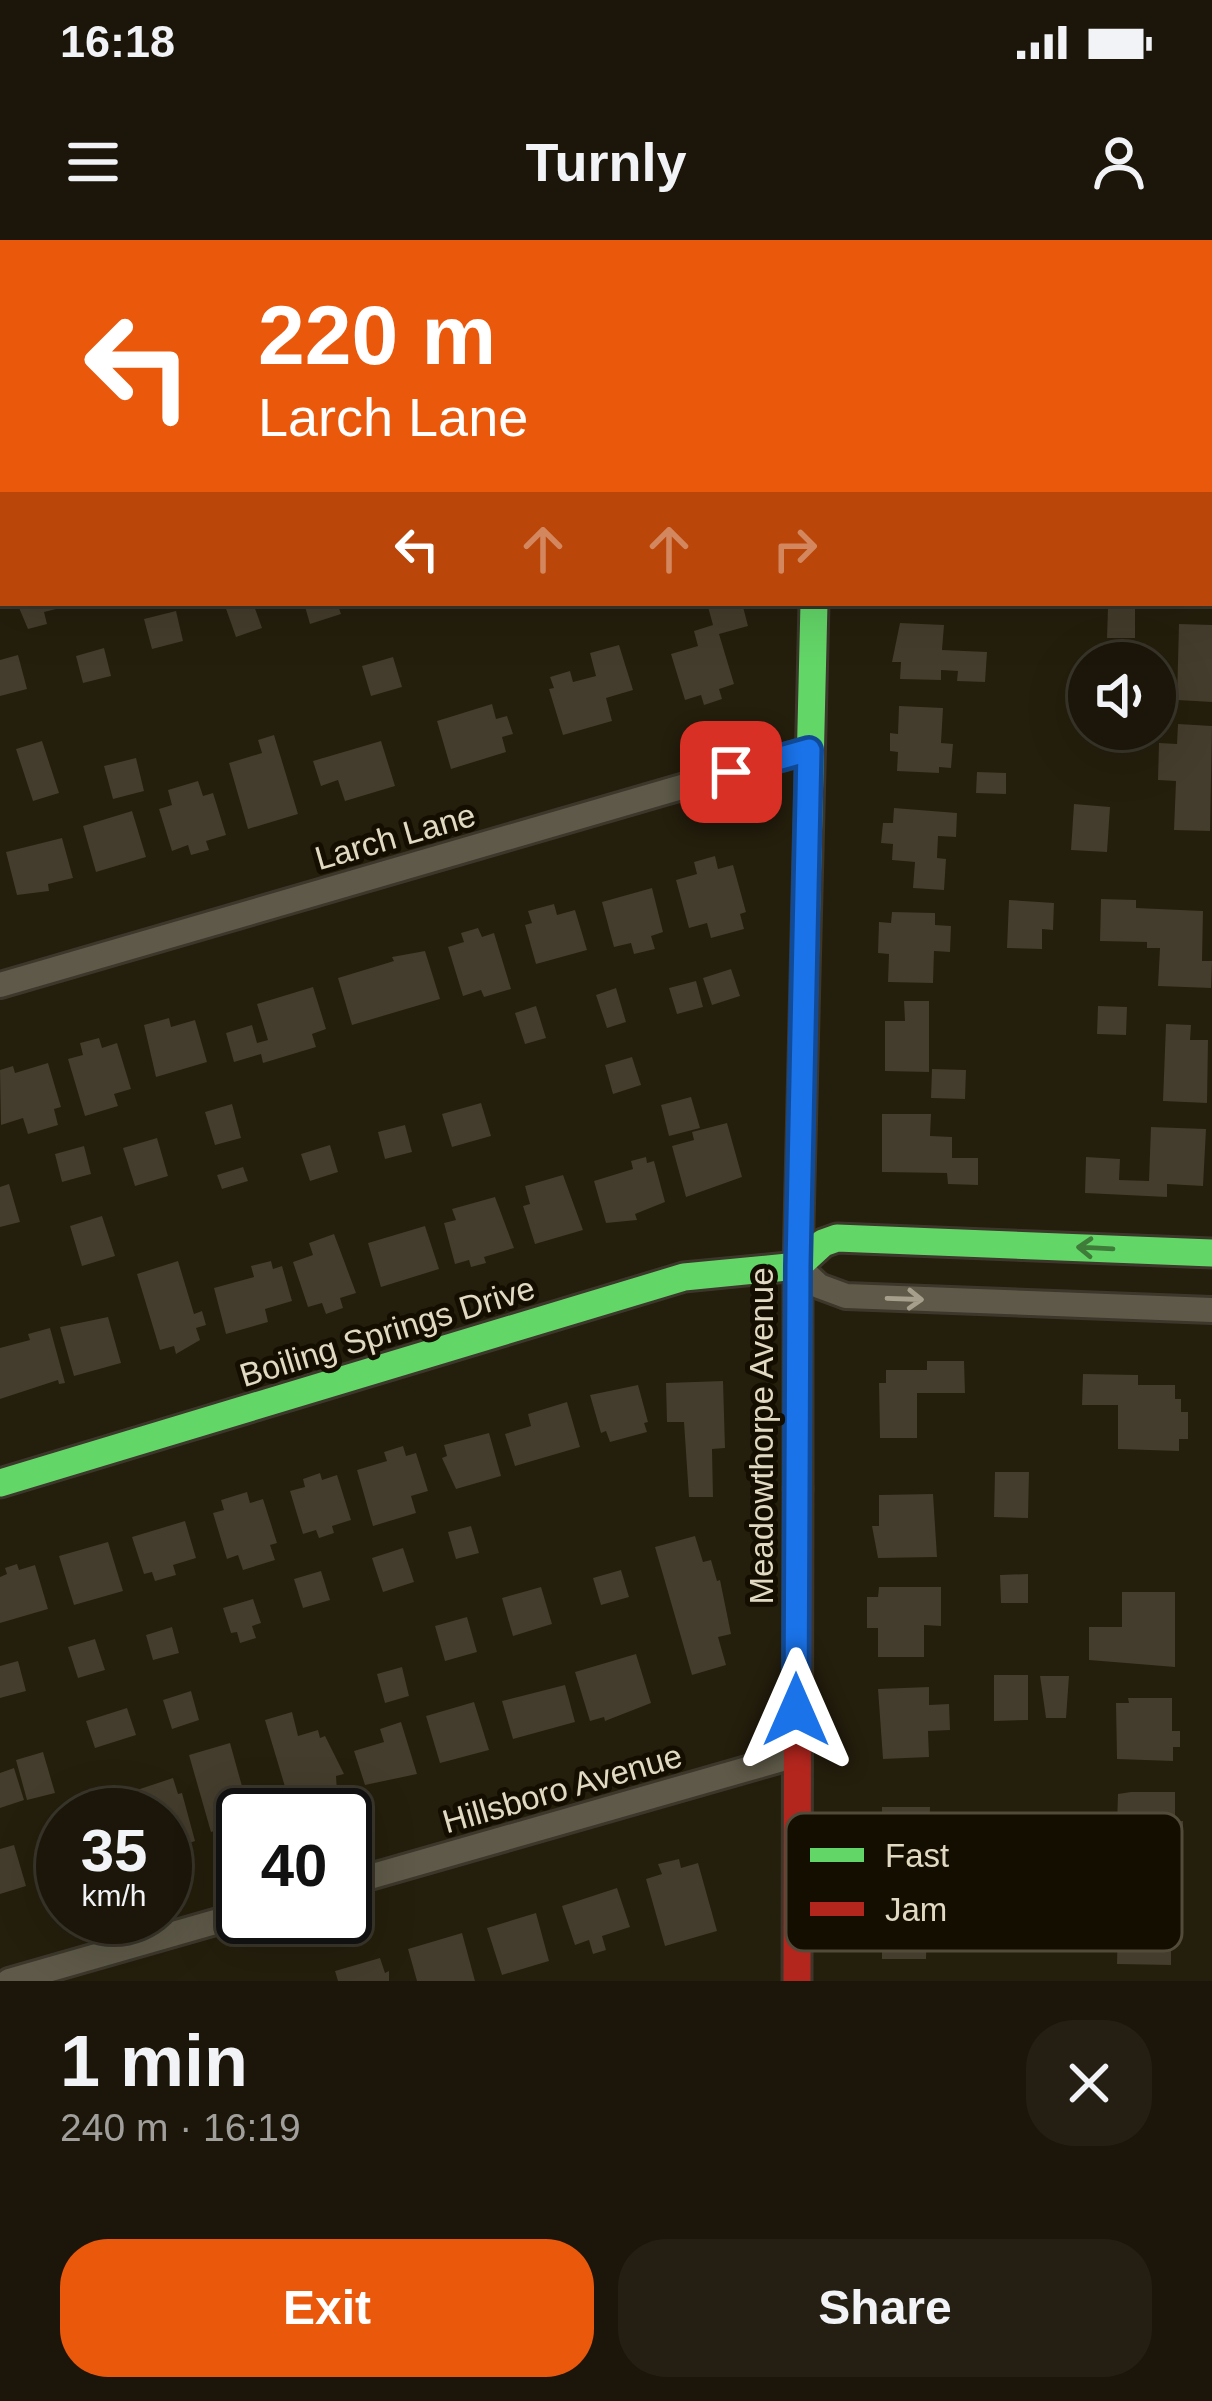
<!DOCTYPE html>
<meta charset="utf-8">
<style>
body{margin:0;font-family:Helvetica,sans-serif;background:#241f12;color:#f1f3f6;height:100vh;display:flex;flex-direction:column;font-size:45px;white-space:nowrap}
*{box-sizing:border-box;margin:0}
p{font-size:39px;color:#a09f9c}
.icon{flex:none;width:66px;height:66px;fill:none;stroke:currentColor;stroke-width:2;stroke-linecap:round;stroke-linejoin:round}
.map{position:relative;height:1741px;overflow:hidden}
.details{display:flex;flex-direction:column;background:#1b1609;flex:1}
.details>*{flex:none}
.hud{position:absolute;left:0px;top:0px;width:1212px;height:366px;box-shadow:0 12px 48px #0002,0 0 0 3px #39352a;background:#ea580c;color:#fff;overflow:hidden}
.tools{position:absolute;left:1068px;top:402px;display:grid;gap:24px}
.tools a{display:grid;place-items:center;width:108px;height:108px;border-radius:50%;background:#1b1609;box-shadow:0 12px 48px #0002,0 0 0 3px #39352a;font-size:60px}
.speed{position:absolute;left:36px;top:1548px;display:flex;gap:24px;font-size:60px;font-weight:700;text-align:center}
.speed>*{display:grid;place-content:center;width:156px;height:156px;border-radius:50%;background:#1b1609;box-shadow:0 12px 48px #0002,0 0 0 3px #39352a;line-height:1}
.speed small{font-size:30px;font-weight:400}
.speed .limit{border:6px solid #111;border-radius:18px;background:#fff;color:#111}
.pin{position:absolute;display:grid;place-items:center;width:102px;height:102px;color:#fff;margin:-51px;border-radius:24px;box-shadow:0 6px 18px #0006}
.me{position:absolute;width:132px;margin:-66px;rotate:0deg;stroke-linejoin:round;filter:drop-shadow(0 0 9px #0008)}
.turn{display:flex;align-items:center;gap:42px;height:252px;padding:0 60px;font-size:54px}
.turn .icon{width:156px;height:156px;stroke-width:2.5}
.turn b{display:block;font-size:84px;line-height:102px}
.lanes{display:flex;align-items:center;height:114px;padding:0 60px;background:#0003;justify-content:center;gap:60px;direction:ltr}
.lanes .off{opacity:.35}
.round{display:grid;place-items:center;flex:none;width:126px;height:126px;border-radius:48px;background:#241f12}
.headline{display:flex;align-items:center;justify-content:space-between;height:204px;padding:0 60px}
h1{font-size:72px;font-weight:700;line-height:90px}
.action{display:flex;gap:24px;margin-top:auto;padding:24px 60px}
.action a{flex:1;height:138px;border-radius:48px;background:#ea580c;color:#fff;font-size:48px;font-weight:700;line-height:138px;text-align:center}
.action a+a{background:#241f12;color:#f1f3f6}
.status{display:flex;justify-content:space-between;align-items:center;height:84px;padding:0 60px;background:#1b1609;direction:ltr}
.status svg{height:33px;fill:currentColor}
header{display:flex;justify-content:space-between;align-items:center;height:156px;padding:0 60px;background:#1b1609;font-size:54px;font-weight:700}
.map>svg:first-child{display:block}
</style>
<div class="status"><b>16:18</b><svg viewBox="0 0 49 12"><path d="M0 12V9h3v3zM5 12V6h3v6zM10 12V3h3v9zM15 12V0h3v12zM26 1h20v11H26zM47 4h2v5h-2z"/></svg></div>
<header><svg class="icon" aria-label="menu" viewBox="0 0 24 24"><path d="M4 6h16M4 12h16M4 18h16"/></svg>Turnly<svg class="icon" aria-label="person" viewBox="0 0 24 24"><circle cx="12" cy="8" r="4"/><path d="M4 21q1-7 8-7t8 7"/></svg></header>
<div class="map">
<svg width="1212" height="1741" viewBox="0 0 1212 1741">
<rect width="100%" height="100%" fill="#241e0c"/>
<g fill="#443c2c">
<path d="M17,363h54l1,2 -28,7 3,12 -19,5z"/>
<path d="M224,363h29l9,25 -26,9z"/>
<path d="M304,363h33l4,11 -31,10z"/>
<path d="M707,363h35l6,23 -29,8 15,50 -15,5 3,10 -18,6 -3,-10 -16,5 -14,-46 27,-8 -4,-15 19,-6z"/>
<path d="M1108,368h27v30h-28z"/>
<path d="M176,371l7,30 -31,8 -8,-30z"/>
<path d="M900,383l44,2 -2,25 45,2 -2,30 -28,-1 1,-10 -17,-1v10l-41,-1 1,-17h-9z"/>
<path d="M1179,384l33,1v77l-35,-2z"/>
<path d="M619,405l14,45 -27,8 6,23 -49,14 -14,-46 5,-1 -4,-11 20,-6 3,11 23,-6 -6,-23z"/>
<path d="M104,408l7,28 -28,7 -7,-27z"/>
<path d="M18,415l9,34 -27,7v-36z"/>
<path d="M393,417l9,30 -31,9 -9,-30z"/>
<path d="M492,464l4,15 11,-3 6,18 -11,3 4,15 -55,17 -14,-48z"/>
<path d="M899,466l44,2 -2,35 12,1 -2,24 -12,-1v6l-42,-2 1,-19 -8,-1v-18l8,1z"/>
<path d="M1178,484l34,2 -2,105 -36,-1 2,-49 -18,-1 1,-37 18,1z"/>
<path d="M274,495l24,79 -50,15 -19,-66 33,-10 -4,-13z"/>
<path d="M42,501l17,52 -26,8 -17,-52z"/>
<path d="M381,501l14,45 -50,15 -7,-21 -17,6 -8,-25z"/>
<path d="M136,518l8,33 -31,8 -9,-33z"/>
<path d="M977,532l29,1v21l-30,-1z"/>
<path d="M198,541l5,15 10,-3 13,42 -20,6 3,9 -18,5 -3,-10 -16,6 -13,-42 13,-4 -4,-15z"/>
<path d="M1074,564l36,3 -3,45 -36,-2z"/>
<path d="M894,568l63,5 -1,24 -18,-1 -1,22 9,1 -2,31 -31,-2 2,-26 -23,-2 1,-16 -12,-1 2,-20h10z"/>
<path d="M132,571l14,46 -50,15 -13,-46z"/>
<path d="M62,598l11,40 -25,6 1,7 -32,4 -11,-43z"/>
<path d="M715,616l3,13 15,-4 13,47 -6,2 4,15 -33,9 -4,-15 -18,5 -13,-48 21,-6 -3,-12z"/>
<path d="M652,648l11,44 -12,4 4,13 -21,5 -3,-11 -17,4 -12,-45z"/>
<path d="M1101,659l35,1v8l67,3 -1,50h10l-1,27 -53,-2 2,-38h-13v-6l-47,-1z"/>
<path d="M1009,660l45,3 -1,27 -11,-1v20l-35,-1z"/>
<path d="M554,664l3,11 18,-5 12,40 -51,14 -11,-39 7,-2 -4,-12z"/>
<path d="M892,672l43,1v12l16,1 -1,26 -16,-1 -1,32 -45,-1 1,-28 -11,-1 1,-31 12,1z"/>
<path d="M478,688l4,9 12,-4 17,56 -27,8 -3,-7 -18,6 -15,-49 16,-5 -3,-9z"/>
<path d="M425,711l15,48 -88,26 -14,-47 56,-17 -2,-4z"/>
<path d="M731,729l9,27 -28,9 -9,-27z"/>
<path d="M696,741l7,26 -26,7 -8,-26z"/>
<path d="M313,747l13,42 -14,5 4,13 -53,16 -2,-9 -27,8 -8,-29 26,-8 5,18 11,-3 -11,-36z"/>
<path d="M616,748l10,34 -19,6 -11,-33z"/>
<path d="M904,761h25v71l-44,-1v-50h20z"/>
<path d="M536,766l10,32 -21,6 -10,-31z"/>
<path d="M1098,766l29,1 -1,28 -29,-1z"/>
<path d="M169,778l2,9 24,-7 12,42 -51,15 -12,-52z"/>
<path d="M1166,784l25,1 -1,15h18l-1,63 -44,-2z"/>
<path d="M99,798l3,10 15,-5 14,46 -17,5 4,12 -33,10 -17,-57 15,-4 -3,-12z"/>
<path d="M632,817l9,28 -28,9 -8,-29z"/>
<path d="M48,823l13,44 -7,2 4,16 -30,9 -5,-16 -22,7 -1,-55 13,-4 2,7z"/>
<path d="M932,829l34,1 -1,29 -34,-1z"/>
<path d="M691,857l9,31 -31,8 -8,-31z"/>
<path d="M481,863l10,33 -39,11 -10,-33z"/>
<path d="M232,864l9,34 -26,7 -10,-33z"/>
<path d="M882,874h49l-1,22 22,1v21h26v27l-30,-1 -1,-11 -65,-1z"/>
<path d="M727,883l15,54 -56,20 -14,-51 22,-6 -2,-8z"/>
<path d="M405,885l7,27 -27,7 -7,-27z"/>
<path d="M1151,887l55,2 -3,57 -36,-2v13l-82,-4 1,-36 34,2 -1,21 30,1z"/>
<path d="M157,898l11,38 -33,10 -12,-38z"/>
<path d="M330,905l8,27 -28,9 -9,-27z"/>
<path d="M84,906l7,28 -29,8 -7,-28z"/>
<path d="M646,917l1,6 7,-2 11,41 -30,12 2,6 -31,3 -12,-42 39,-12 -2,-8z"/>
<path d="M243,927l5,14 -26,8 -5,-14z"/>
<path d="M563,935l20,55 -48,14 -12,-38 7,-2 -5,-18z"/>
<path d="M9,944l11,38 -20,5v-40z"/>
<path d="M495,957l19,51 -30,9 2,6 -15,4 -2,-7 -14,4 -11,-41 12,-3 -4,-11z"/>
<path d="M102,976l13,40 -33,10 -12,-40z"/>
<path d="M425,986l14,43 -58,18 -13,-44z"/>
<path d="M334,994l22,59 -16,5 3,10 -17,6 -4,-11 -14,4 -15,-45 20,-7 -4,-12z"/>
<path d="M178,1021l16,53 8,-3 4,14 -10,3 4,12 -24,14 -2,-8 -14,4 -23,-76z"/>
<path d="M271,1021l2,8 9,-3 10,35 -27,8 3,13 -42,12 -12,-46 40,-11 -3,-11z"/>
<path d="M108,1077l13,46 -47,13 -14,-49z"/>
<path d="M50,1088l15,55 -6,1 -1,-4 -58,19v-51l30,-8 -2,-6z"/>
<path d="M927,1121h37l1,32h-48v45h-37l-1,-55h7v-13h41z"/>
<path d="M1083,1134l55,1v10h37v14h6v13h7v27h-9v12l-61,-2v-44h-36z"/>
<path d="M723,1141l2,67 -13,1 1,48h-24l-5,-75h-17l-1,-39z"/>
<path d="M638,1145l10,37 -4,1 3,9 -37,10 -4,-11 -5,2 -11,-38z"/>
<path d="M567,1162l13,45 -65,19 -10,-32 26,-8 -3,-12z"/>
<path d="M489,1193l12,43 -45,13 -14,-31 5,-2 -3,-11z"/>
<path d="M403,1206l3,10 10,-3 12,38 -17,5 5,17 -43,13 -16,-56 30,-9 -3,-9z"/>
<path d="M995,1232h34l-1,46 -34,-1z"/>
<path d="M320,1233l2,7 15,-5 14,45 -19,6 2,7 -15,5 -3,-8 -13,4 -13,-43 15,-4 -2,-8z"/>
<path d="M247,1252l3,11 13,-4 14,44 -7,2 5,15 -32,10 -5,-15 -11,4 -14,-46 11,-3 -3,-10z"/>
<path d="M933,1254l4,63 -59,1 -6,-32h7v-31z"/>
<path d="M185,1281l11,37 -23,7 3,10 -21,6 -3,-9 -8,2 -12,-37z"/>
<path d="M471,1286l8,27 -23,6 -8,-27z"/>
<path d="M695,1296l8,26 8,-2 6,21 3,-1 11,54 -13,3 8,28 -34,10 -37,-128z"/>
<path d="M108,1302l15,49 -49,14 -15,-49z"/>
<path d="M403,1308l11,34 -31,10 -11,-34z"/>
<path d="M17,1324l2,6 16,-5 13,44 -48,14v-46l7,-3 -2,-6z"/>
<path d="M621,1330l8,27 -28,8 -8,-27z"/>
<path d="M321,1331l9,29 -27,8 -9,-29z"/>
<path d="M1028,1334v29h-27l-1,-28z"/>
<path d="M541,1347l11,37 -39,12 -11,-38z"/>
<path d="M879,1347h62v39l-17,-1v32h-46v-29h-11v-31h11z"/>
<path d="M1122,1352h53v75l-86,-7v-33h33z"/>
<path d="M253,1359l8,24 -9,3 4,12 -16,5 -3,-11 -6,1 -8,-25z"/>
<path d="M467,1377l10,35 -32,9 -10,-35z"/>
<path d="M172,1387l7,26 -26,7 -7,-25z"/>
<path d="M95,1399l10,31 -27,8 -10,-31z"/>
<path d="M636,1414l15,49 -46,18 -1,-4 -14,4 -15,-49z"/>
<path d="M18,1421l8,30 -26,7v-32z"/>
<path d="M402,1427l7,29 -24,7 -8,-29z"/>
<path d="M994,1435h34v45l-34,1z"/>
<path d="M1040,1436h29l-3,42h-20z"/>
<path d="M565,1445l10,37 -62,17 -11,-38z"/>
<path d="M929,1447v18l20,-1 1,26 -22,1 1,26 -46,2 -5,-70z"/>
<path d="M191,1451l8,29 -27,9 -9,-29z"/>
<path d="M1128,1458h44v33h8v16h-7v14l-56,-2 -1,-56h13z"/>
<path d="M474,1462l15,48 -49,13 -14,-47z"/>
<path d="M127,1468l9,27 -41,13 -9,-27z"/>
<path d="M292,1472l6,24 20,-6 2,8 5,-2 19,38 -8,2 1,16 -45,18 -27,-90z"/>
<path d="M401,1482l16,52 -52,11 -11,-34 30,-9 -4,-13z"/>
<path d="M230,1503l15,54 11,-3 6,21h-19l-1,15 -14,4 -2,-7 -15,5 -22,-77z"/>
<path d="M43,1512l12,41 -28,7 -11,-40z"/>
<path d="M14,1528l10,32 -24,8v-35z"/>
<path d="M173,1538l5,16 4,-1 13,48 -26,9 -4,-35h-43l-2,-4 9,-3 -4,-14z"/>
<path d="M1131,1552h44v29h8v24h-10l1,23h-44v-7l-50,-1v-35h37l1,-31z"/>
<path d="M882,1567h48l-1,53 -46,-1v-15h-11v-20h10z"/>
<path d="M14,1605l12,41 -26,8v-45z"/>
<path d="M679,1619l2,9 17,-5 19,68 -52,15 -19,-67 16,-5 -4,-10z"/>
<path d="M1105,1646l58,1 -1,51h9v27l-54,-1 1,-45h-13z"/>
<path d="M617,1648l13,39 -28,9 4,14 -13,4 -4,-14 -14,5 -13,-39z"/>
<path d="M883,1654l45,1 -2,64h-44v-13h-13l1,-36h12z"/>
<path d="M536,1673l13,48 -47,14 -15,-47z"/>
<path d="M462,1693l13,48h-58l-9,-32z"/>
<path d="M380,1718l5,15 4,-2v10h-51l-3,-10z"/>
</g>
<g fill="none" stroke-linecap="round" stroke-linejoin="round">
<g stroke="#3c372a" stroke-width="30">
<g id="street">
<path d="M844,3l11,-3"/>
<path d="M0,252l3,-1"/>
<path d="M0,745l809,-235"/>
<path d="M798,1026l21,20 27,10 366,14"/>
<path d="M345,1644l451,-129"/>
<path d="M9,1741l234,-67"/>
</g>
</g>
<g stroke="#3c372a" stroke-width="33">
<g id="fast">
<path d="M0,1243l684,-206 114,-11 25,-23 14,-5 375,15"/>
<path d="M798,1249v-223l16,-663"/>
</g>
</g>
<g stroke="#3c372a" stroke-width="33">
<path id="jam" d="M797,1741l1,-492"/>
</g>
<use href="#street" stroke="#5e5948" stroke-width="24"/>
<use href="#fast" stroke="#63d668" stroke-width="27"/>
<use href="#jam" stroke="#b3261e" stroke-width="27"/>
</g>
<defs><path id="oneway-shaft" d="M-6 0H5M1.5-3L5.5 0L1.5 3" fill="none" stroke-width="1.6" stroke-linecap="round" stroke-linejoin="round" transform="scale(3)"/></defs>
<use stroke="#3f7c39" href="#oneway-shaft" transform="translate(1095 1008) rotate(-177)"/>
<use stroke="#a69f8b" href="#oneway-shaft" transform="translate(905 1059) rotate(2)"/>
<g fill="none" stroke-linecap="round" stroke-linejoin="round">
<g stroke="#114b97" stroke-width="30">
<path id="route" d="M731,532l78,-22 -11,516 -2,444"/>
</g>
<use href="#route" stroke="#1a73e8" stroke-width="21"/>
</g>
<g text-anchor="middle" stroke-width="10" stroke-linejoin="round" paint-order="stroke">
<g font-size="33" fill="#e1d9c1" stroke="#140e00">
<text transform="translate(395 596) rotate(-16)" y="12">Larch Lane</text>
<text transform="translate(387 1091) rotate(-17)" y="12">Boiling Springs Drive</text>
<text transform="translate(761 1196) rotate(-90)" y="12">Meadowthorpe Avenue</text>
<text transform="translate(562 1548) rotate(-16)" y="12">Hillsboro Avenue</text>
</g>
</g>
<rect x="786" y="1573" width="396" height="138" rx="18" fill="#140e00" stroke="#524b3a" stroke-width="3"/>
<rect x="810" y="1608" width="54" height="14" fill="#63d668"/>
<rect x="810" y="1662" width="54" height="14" fill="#b3261e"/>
<g font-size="33" fill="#e1d9c1">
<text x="885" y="1627">Fast</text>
<text x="885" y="1681">Jam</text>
</g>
</svg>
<div class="tools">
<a><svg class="icon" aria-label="sound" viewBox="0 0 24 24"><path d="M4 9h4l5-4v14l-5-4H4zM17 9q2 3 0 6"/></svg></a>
</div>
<div class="speed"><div>35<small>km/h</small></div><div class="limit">40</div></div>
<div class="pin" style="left:731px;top:532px;background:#d93025"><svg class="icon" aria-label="arrive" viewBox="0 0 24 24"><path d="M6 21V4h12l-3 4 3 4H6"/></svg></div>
<svg class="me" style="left:796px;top:1470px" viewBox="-20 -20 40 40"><path d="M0-17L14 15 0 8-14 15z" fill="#1a73e8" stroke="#fff" stroke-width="4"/></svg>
<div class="hud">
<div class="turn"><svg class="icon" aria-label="left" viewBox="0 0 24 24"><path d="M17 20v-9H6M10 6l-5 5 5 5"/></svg><div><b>220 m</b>Larch Lane</div></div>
<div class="lanes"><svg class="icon" aria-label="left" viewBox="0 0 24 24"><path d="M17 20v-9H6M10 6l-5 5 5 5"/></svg><svg class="icon off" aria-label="ahead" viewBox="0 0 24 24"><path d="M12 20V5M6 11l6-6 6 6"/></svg><svg class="icon off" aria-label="ahead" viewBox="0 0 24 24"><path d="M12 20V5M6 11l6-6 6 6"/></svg><svg class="icon off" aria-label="right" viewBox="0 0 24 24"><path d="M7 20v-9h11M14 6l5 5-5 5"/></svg></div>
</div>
</div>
<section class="details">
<div class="headline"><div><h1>1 min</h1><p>240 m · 16:19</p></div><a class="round"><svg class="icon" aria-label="close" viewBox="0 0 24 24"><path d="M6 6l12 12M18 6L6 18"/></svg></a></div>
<div class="action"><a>Exit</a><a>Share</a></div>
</section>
